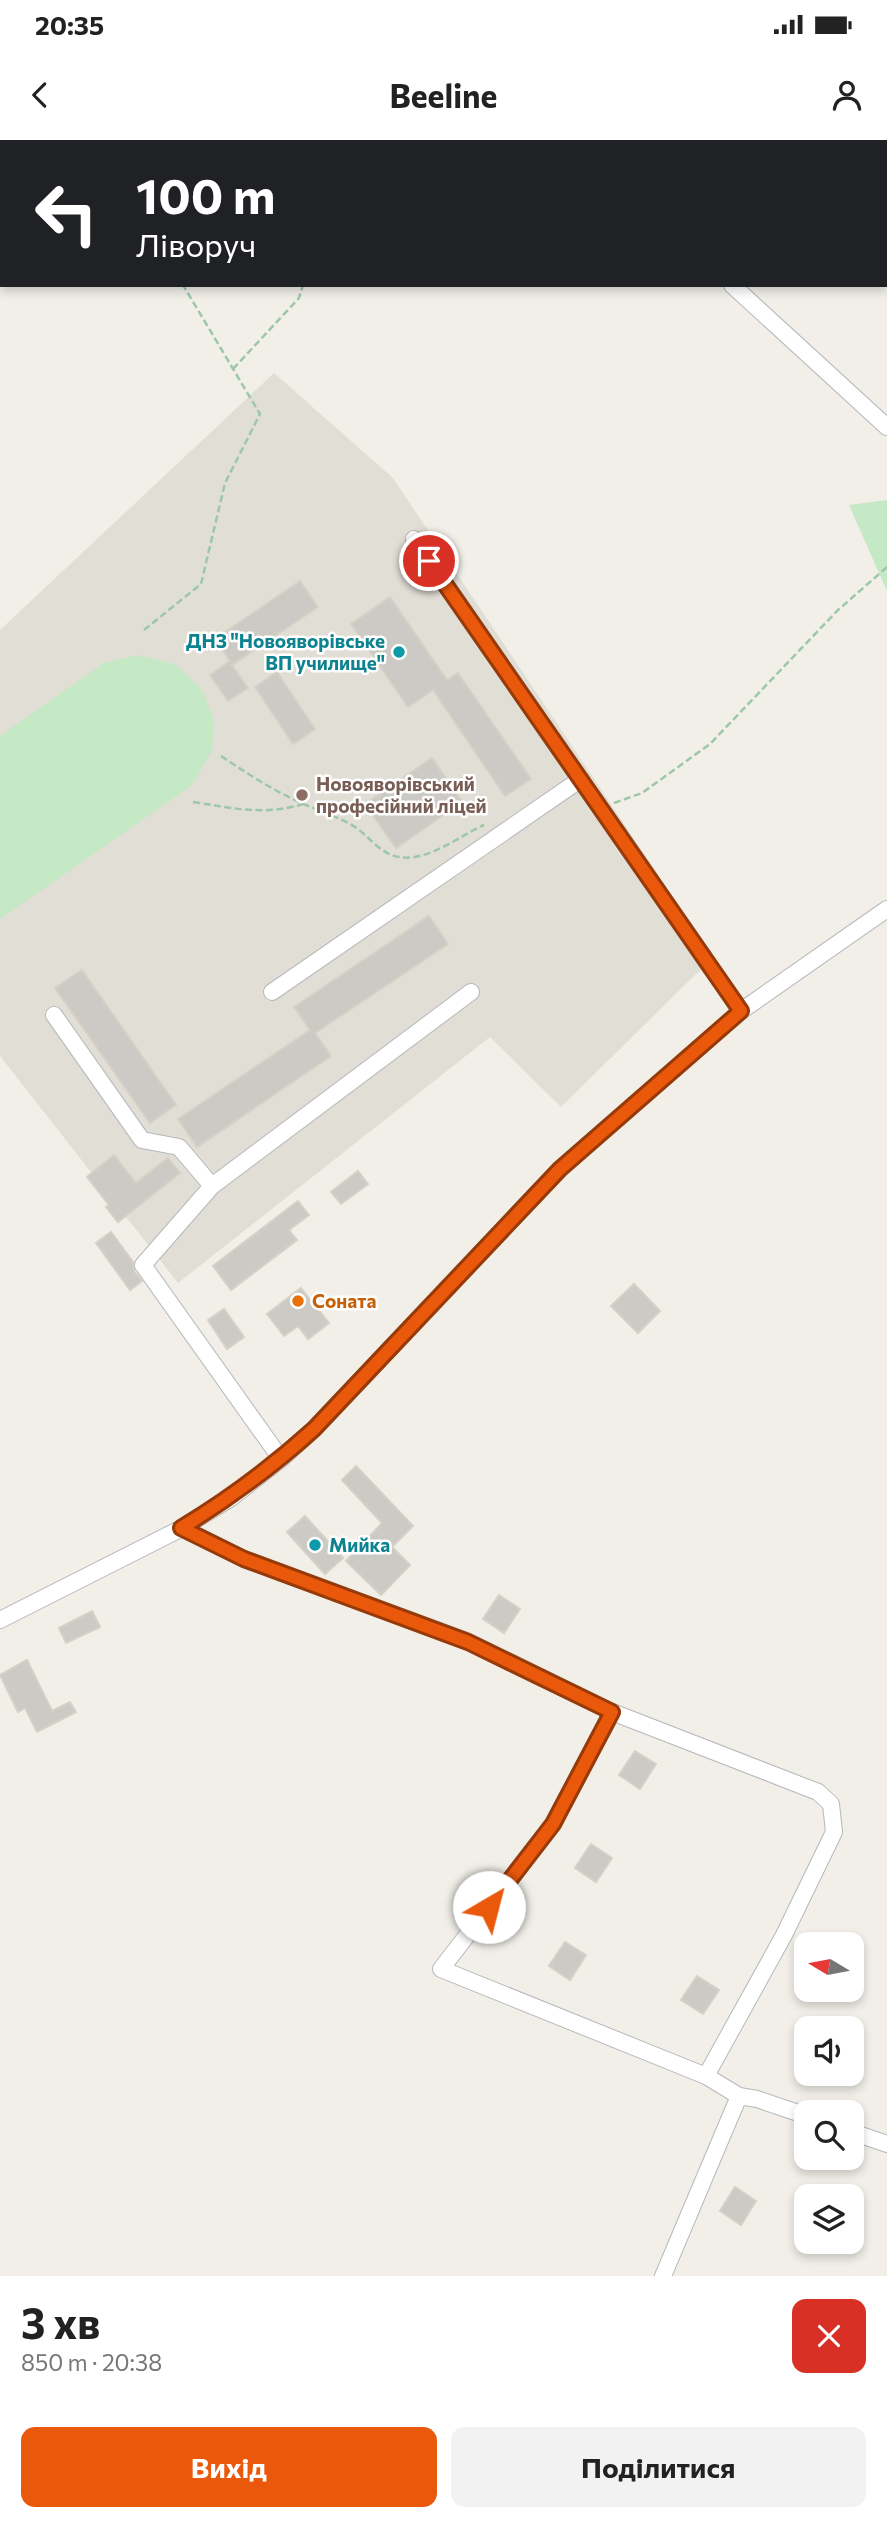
<!DOCTYPE html>
<html lang="uk">
<meta charset="utf-8">
<style>
body{margin:0;font-family:Commissioner,sans-serif;background:#f2f2f2;color:#222;height:100vh;display:flex;flex-direction:column;font-size:26px;white-space:nowrap}
*{box-sizing:border-box;margin:0}
p{font-size:23px;color:#767676}
.icon{flex:none;width:38px;height:38px;fill:none;stroke:currentColor;stroke-width:2;stroke-linecap:round;stroke-linejoin:round}
.map{position:relative;height:2136px;overflow:hidden}
.panel{display:flex;flex-direction:column;background:#fff;flex:1}
.panel>*{flex:none}
.hud{position:absolute;left:0px;top:0px;width:887px;height:147px;box-shadow:0 4px 10px #0003;background:#202124;color:#fff;overflow:hidden}
.needle{width:46px;rotate:280deg}
.tools{position:absolute;left:794px;top:1792px;display:grid;gap:14px}
.tools a{display:grid;place-items:center;width:70px;height:70px;border-radius:14px;background:#fff;box-shadow:0 4px 10px #0003;font-size:35px}
.pin{position:absolute;display:grid;place-items:center;width:60px;height:60px;color:#fff;margin:-30px;border:4px solid #fff;border-radius:50%;box-shadow:0 2px 7px #0007}
.me{position:absolute;width:77px;margin:-38px;rotate:37deg;stroke-linejoin:round;filter:drop-shadow(0 0 5px #0008)}
.turn{display:flex;align-items:center;gap:24px;height:147px;padding:0 21px;font-size:32px}
.turn .icon{width:91px;height:91px;stroke-width:2.5}
.turn b{display:block;font-size:49px;line-height:60px}
.round{display:grid;place-items:center;flex:none;width:74px;height:74px;border-radius:14px;background:#f2f2f2}
.headline{display:flex;align-items:center;justify-content:space-between;height:119px;padding:0 21px}
h1{font-size:42px;font-weight:700;line-height:52px}
.button{display:flex;gap:14px;margin-top:auto;padding:14px 21px}
.button a{flex:1;height:80px;border-radius:14px;background:#ea580c;color:#fff;font-size:28px;font-weight:700;line-height:80px;text-align:center}
.button a+a{background:#f2f2f2;color:#222}
.status{display:flex;justify-content:space-between;align-items:center;height:49px;padding:0 35px;background:#fff;direction:ltr}
.status svg{height:19px;fill:currentColor}
header{display:flex;justify-content:space-between;align-items:center;height:91px;padding:0 21px;background:#fff;font-size:32px;font-weight:700}
.map>svg:first-child{display:block}
</style>
<div class="status"><b>20:35</b><svg viewBox="0 0 49 12"><path d="M0 12V9h3v3zM5 12V6h3v6zM10 12V3h3v9zM15 12V0h3v12zM26 1h20v11H26zM47 4h2v5h-2z"/></svg></div>
<header><svg class="icon" aria-label="back" viewBox="0 0 24 24"><path d="M15 5l-7 7 7 7"/></svg>Beeline<svg class="icon" aria-label="person" viewBox="0 0 24 24"><circle cx="12" cy="8" r="4"/><path d="M4 21q1-7 8-7t8 7"/></svg></header>
<div class="map">
<svg width="887" height="2136" viewBox="0 0 887 2136">
<rect width="100%" height="100%" fill="#f1efe8"/>
<path fill="#e1ded6" d="M274,233l119,105 322,482 -20,15 -134,132 -71,-70 -312,246 -178,-227v-426z"/>
<g fill="#c5e8c5">
<path d="M887,360v91l-38,-86z"/>
<path d="M138,515l37,9 28,27 11,30 -2,30 -21,35 -191,133v-183l104,-73z"/>
</g>
<g fill="#cccac5" stroke="#d6d1c6" stroke-width="2">
<path d="M300,441l18,26 -86,58 16,23 -20,13 -18,-26 20,-14 -15,-22z"/>
<path d="M390,457l57,83 11,-7 73,106 -26,17 -72,-106 -25,17 -57,-83z"/>
<path d="M277,532l38,57 -22,15 -38,-57z"/>
<path d="M432,618l30,44 -66,46 -31,-44z"/>
<path d="M429,776l19,28 -133,89 16,23 -134,91 -19,-28 132,-89 -16,-23z"/>
<path d="M82,830l94,135 -26,18 -95,-135z"/>
<path d="M114,1015l22,28 32,-25 12,15 -62,49 -12,-15 3,-2 -22,-28z"/>
<path d="M358,1031l10,13 -27,20 -10,-12z"/>
<path d="M298,1061l11,14 -20,15 8,10 -66,50 -18,-24z"/>
<path d="M111,1092l22,30 1,9 8,10 -12,9 -34,-47z"/>
<path d="M634,1144l26,27 -22,22 -27,-27z"/>
<path d="M301,1148l28,35 -21,16 -10,-13 -14,10 -17,-22z"/>
<path d="M224,1169l20,28 -17,12 -19,-29z"/>
<path d="M356,1326l57,60 -21,21 18,18 -29,30 -35,-34 36,-38 -40,-43z"/>
<path d="M305,1376l38,42 -18,16 -38,-42z"/>
<path d="M499,1455l21,14 -16,24 -21,-14z"/>
<path d="M92,1471l8,16 -34,16 -7,-15z"/>
<path d="M27,1520l25,51 18,-9 6,10 -39,20 -12,-24 -7,4 -18,-37z"/>
<path d="M635,1611l21,13 -16,25 -21,-14z"/>
<path d="M591,1704l21,14 -16,24 -21,-14z"/>
<path d="M565,1802l21,13 -16,25 -21,-14z"/>
<path d="M697,1836l22,14 -16,24 -22,-14z"/>
<path d="M735,2047l21,14 -15,24 -21,-14z"/>
</g>
<g fill="none" stroke-linecap="round" stroke-linejoin="round">
<g stroke="#b5b8bc" stroke-width="18">
<g id="minor">
<path d="M616,0l4,2"/>
<path d="M448,2l2,-2"/>
<path d="M0,54l2,1"/>
<path d="M732,145l155,142"/>
<path d="M414,399l327,472"/>
<path d="M272,852l309,-213"/>
<path d="M54,875l88,125 37,7 33,39"/>
<path d="M281,1319l-138,-194 69,-79 259,-194"/>
<path d="M182,1388l62,31 225,83 143,70 206,80 13,12 3,28 -50,103 -78,141 33,20 18,3 50,17"/>
<path d="M0,1480l182,-92 49,-30 50,-39 33,-30 246,-260 181,-158 146,-102"/>
<path d="M612,1572l-59,112 -112,145 265,107"/>
<path d="M852,1992l35,12"/>
<path d="M663,2136l76,-180"/>
</g>
</g>
<g stroke="#9cc7a9" stroke-width="2.5" stroke-dasharray="7 3.5" stroke-linecap="butt">
<path d="M686,2l1,-2"/>
<path d="M233,229l66,-71 4,-13"/>
<path d="M144,490l57,-46 24,-101 35,-69 -77,-129"/>
<path d="M221,616c24,16 48,32 74,44 20,10 41,15 60,27 14,9 25,27 44,30 29,5 60,-21 85,-32"/>
<path d="M193,662c40,6 71,14 110,2"/>
<path d="M614,663l28,-10 68,-49 127,-133 50,-44"/>
</g>
<use href="#minor" stroke="#fff" stroke-width="16"/>
</g>
<g fill="none" stroke-linecap="round" stroke-linejoin="round">
<g stroke="#983908" stroke-width="18">
<path id="route" d="M429,421l312,450 -181,158 -246,260c-42,38 -85,70 -133,99l63,31 224,83 144,70 -59,112 -64,83"/>
</g>
<use href="#route" stroke="#ea580c" stroke-width="12"/>
</g>
<g fill="#0f9aa8" stroke="#fff" stroke-width="2.5">
<circle cx="399" cy="512" r="7"/>
<circle cx="315" cy="1405" r="7"/>
</g>
<circle fill="#8d6e63" stroke="#fff" stroke-width="2.5" cx="302" cy="655" r="7"/>
<circle fill="#e8710a" stroke="#fff" stroke-width="2.5" cx="298" cy="1161" r="7"/>
<g text-anchor="middle" stroke-width="5" stroke-linejoin="round" paint-order="stroke">
<g font-size="19" font-weight="bold" fill="#0d838f" stroke="#fff" text-anchor="end">
<text x="385" y="508">ДНЗ "Новояворівське<tspan x="385" dy="22">ВП училище"</tspan></text>
<text x="329" y="1412" text-anchor="start">Мийка</text>
</g>
<g font-size="19" font-weight="bold" fill="#785e54" stroke="#fff" text-anchor="start">
<text x="316" y="651">Новояворівський<tspan x="316" dy="22">професійний ліцей</tspan></text>
</g>
<g font-size="19" font-weight="bold" fill="#c56008" stroke="#fff" text-anchor="start">
<text x="312" y="1168">Соната</text>
</g>
</g>
</svg>
<div class="tools">
<a><svg class="needle" viewBox="-14 -14 28 28"><path d="M0-13l5 13h-10z" fill="#e53935"/><path d="M0 13l5-13h-10z" fill="#767676"/></svg></a>
<a><svg class="icon" aria-label="sound" viewBox="0 0 24 24"><path d="M4 9h4l5-4v14l-5-4H4zM17 9q2 3 0 6"/></svg></a>
<a><svg class="icon" aria-label="search" viewBox="0 0 24 24"><circle cx="10" cy="10" r="6"/><path d="M15 15l6 6"/></svg></a>
<a><svg class="icon" aria-label="layers" viewBox="0 0 24 24"><path d="M12 4l9 5-9 5-9-5zM3 14l9 5 9-5"/></svg></a>
</div>
<div class="pin" style="left:429px;top:421px;background:#d93025"><svg class="icon" aria-label="arrive" viewBox="0 0 24 24"><path d="M6 21V4h12l-3 4 3 4H6"/></svg></div>
<svg class="me" style="left:489px;top:1767px" viewBox="-20 -20 40 40"><circle r="19" fill="#fff"/><path d="M0-13L10 11 0 6-10 11z" fill="#ea580c"/></svg>
<div class="hud">
<div class="turn"><svg class="icon" aria-label="left" viewBox="0 0 24 24"><path d="M17 20v-9H6M10 6l-5 5 5 5"/></svg><div><b>100 m</b>Ліворуч</div></div>
</div>
</div>
<section class="panel">
<div class="headline"><div><h1>3 хв</h1><p>850 m · 20:38</p></div><a class="round" style="background:#d93025;color:#fff"><svg class="icon" aria-label="close" viewBox="0 0 24 24"><path d="M6 6l12 12M18 6L6 18"/></svg></a></div>
<div class="button"><a>Вихід</a><a>Поділитися</a></div>
</section>
